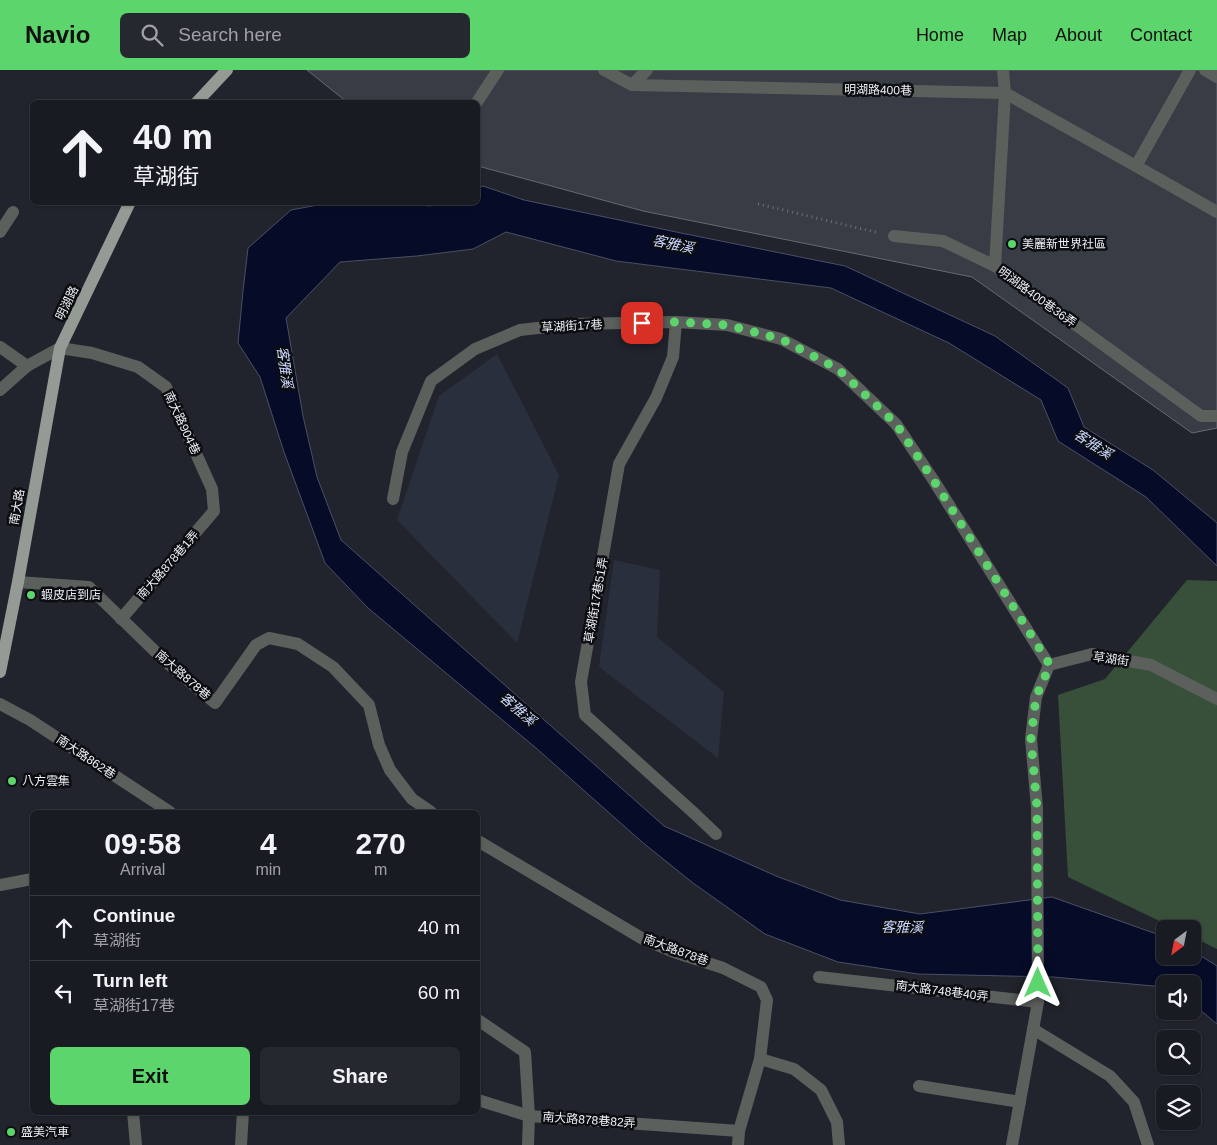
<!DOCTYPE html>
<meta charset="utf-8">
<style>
body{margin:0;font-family:Helvetica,"Noto Sans TC",sans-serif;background:#26282f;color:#f1f3f6;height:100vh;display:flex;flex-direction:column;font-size:19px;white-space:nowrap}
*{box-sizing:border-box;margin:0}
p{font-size:16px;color:#9fa1a5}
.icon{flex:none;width:28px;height:28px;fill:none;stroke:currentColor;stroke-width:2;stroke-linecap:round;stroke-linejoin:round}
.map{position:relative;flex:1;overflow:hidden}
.sheet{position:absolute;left:30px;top:740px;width:450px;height:305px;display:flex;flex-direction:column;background:#191b22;border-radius:8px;box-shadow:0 1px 4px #0004,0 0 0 1px #373940}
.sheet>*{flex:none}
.top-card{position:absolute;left:30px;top:30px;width:450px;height:105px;border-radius:8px;box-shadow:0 1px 4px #0004,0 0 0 1px #373940;background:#191b22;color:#f1f3f6;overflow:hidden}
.needle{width:32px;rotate:212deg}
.buttons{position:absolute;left:1156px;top:850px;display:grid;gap:10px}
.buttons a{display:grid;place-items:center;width:45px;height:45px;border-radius:8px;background:#191b22;box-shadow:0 1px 4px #0004,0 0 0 1px #373940;font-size:25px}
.pin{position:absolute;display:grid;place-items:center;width:42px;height:42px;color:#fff;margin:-21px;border-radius:10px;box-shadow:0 2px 8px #0006}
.me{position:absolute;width:55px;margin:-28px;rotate:0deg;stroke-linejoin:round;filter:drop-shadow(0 0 4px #0008)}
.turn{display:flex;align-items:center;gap:18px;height:105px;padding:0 20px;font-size:22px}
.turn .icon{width:65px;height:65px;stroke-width:2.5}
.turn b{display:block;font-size:35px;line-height:42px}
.eta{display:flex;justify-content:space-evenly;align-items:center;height:85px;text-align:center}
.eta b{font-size:30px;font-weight:700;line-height:35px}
.action{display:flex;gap:10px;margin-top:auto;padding:10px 20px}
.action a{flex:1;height:58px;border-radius:8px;background:#5dd56d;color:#111;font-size:20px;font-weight:700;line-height:58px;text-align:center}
.action a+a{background:#26282f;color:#f1f3f6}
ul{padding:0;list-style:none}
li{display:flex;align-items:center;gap:15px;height:65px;padding:0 20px;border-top:1px solid #373940}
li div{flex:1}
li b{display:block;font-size:19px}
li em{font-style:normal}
header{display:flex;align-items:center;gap:30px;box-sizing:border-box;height:70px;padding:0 25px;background:#5dd56d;color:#111}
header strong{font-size:24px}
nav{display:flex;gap:28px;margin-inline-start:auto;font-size:18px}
.search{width:350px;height:45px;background:#26282f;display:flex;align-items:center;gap:12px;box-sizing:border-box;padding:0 18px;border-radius:8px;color:#9fa1a5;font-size:19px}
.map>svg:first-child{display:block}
</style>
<header>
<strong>Navio</strong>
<div class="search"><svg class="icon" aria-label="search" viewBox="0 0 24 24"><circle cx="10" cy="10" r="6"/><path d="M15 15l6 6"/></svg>Search here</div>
<nav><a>Home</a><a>Map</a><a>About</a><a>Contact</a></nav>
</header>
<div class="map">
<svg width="1217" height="1075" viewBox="0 0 1217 1075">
<rect width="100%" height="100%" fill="#21242d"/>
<g fill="#2a2f3d">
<path d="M497,284l62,121 -42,168 -120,-123 42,-124z"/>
<path d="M614,490l46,10 -3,67 67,55 -6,66 -119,-91z"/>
</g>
<path fill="#384f39" d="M1187,510l30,1v368l-24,-12 -1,-8h-16l-108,-52 -10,-182 47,-16z"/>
<path fill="#060b28" stroke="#4b4f66" d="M483,116l41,14 157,33 164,33 150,70 73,52 16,39 69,43 64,53v43l-71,-69 -88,-56 -17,-41 -92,-57 -118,-55 -215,-27 -110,-29 -33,17 -56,7 -77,6 -54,56 17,98 14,61 24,63 323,286 112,50 64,24 80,14 132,-17 113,40v19h27l1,-5 24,15v58l-24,-20 -1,-20h-27v3l-112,-10 -135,-3 -80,-12 -73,-28 -72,-51 -51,-41 -106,-94 -168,-140 -43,-45 -41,-111 -24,-75 -22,-34 5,-52 5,-43 43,-38 43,-8h54l42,4 9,-3 39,-1v-14z"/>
<path fill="#383c45" stroke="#656973" d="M307,0h910v358l-25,5 -220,-156 -329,-66 -165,-45v-64h-131z"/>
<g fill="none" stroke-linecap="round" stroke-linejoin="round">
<path stroke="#6e7078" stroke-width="3" stroke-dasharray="1 4" stroke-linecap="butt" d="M758,134l121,29"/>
<g stroke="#5c605c" stroke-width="12">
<path d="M604,0l28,15 373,8 131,73 81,46"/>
<path d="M1003,0l2,23 -10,173 206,150h16"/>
<path d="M1205,0l12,7"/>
<path d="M632,15l15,-15"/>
<path d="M477,32l21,-32"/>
<path d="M1136,96l54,-96"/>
<path d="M0,162l13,-20"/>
<path d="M894,166l49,5 52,25"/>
<path d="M676,252l-3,35 -17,41 -37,66 -38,218 4,33 110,99 21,20"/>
<path d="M0,277l27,19"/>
<path d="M0,320l27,-24 33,-18 32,5 46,14 28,20 46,102 2,22 -93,108"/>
<path d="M393,429l9,-47 29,-71 44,-32 45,-19 53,-6 103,-2 51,3 54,14 57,30 58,55 38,57 115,184"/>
<path d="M18,512l71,5 77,75 49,41 41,-58 13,-7 29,6 35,23 36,38 10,40 11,25 22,29 19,13"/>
<path d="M0,634l30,16 140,92"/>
<path d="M478,771l165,98 31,13 49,16 38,19 6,13 -7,59 -21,72 -1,14"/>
<path d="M0,815l32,-6"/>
<path d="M819,907l219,25"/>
<path d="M478,950l47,32 4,64 -1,29"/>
<path d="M1033,959l77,47 24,26 14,43"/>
<path d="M760,989l34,10 27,21 16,32 2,23"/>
<path d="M919,1016l101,16"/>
<path d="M478,1030l51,16 210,15"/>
<path d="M133,1042l3,33"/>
<path d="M241,1075l2,-33"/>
<path d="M1012,1075l26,-143 -1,-194 -6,-69 5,-42 13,-32 43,-11 59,11 66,34"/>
</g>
<g stroke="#949b94" stroke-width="12">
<path d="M197,32l30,-32"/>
<path d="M0,602l18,-90 42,-234 70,-146"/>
</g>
</g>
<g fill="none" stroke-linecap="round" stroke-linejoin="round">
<path stroke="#5dd56d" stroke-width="9" stroke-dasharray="0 16.2" d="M642,253l34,-1 51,3 54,14 57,30 58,55 38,57 116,184 -14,32 -5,42 6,69 1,175"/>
</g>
<g fill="#5dd56d" stroke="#0c0d11" stroke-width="2">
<circle cx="1012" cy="174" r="5"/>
<circle cx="31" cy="525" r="5"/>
<circle cx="12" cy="711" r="5"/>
<circle cx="11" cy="1062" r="5"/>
</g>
<g text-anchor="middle" stroke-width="5" stroke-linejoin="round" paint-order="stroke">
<g font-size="12" fill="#edeff5" stroke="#0c0d11">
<text transform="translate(878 20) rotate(1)" y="4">明湖路400巷</text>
<text transform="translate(1037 227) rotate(36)" y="4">明湖路400巷36弄</text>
<text transform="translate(67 233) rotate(-64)" y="4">明湖路</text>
<text transform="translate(572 256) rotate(-3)" y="4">草湖街17巷</text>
<text transform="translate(182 353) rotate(65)" y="4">南大路904巷</text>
<text transform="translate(17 437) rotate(-80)" y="4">南大路</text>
<text transform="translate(168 495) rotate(-49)" y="4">南大路878巷1弄</text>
<text transform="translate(596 530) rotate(-80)" y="4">草湖街17巷51弄</text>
<text transform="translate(1111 589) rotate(8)" y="4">草湖街</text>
<text transform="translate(183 605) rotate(41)" y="4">南大路878巷</text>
<text transform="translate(86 687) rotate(34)" y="4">南大路862巷</text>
<text transform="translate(676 880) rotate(20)" y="4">南大路878巷</text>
<text transform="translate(942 921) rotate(7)" y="4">南大路748巷40弄</text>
<text transform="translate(589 1050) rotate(4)" y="4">南大路878巷82弄</text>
</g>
<g font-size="12" fill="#edeff5" stroke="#0c0d11" text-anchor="start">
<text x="1022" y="178">美麗新世界社區</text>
<text x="41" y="529">蝦皮店到店</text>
<text x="22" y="715">八方雲集</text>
<text x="21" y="1066">盛美汽車</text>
</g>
<g font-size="14" font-style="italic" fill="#ccd9ff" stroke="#0c0d11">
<text transform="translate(673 174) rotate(12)" y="5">客雅溪</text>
<text transform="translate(285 297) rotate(82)" y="5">客雅溪</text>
<text transform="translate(1093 374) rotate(33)" y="5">客雅溪</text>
<text transform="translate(518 639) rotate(41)" y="5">客雅溪</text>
<text transform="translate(902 857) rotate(1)" y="5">客雅溪</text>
</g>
</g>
</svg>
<div class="buttons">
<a><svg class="needle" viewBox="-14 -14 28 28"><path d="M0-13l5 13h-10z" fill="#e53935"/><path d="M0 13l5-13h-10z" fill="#9fa1a5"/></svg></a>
<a><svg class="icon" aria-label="sound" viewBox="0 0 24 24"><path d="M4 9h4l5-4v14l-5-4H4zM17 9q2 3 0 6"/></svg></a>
<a><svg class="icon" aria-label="search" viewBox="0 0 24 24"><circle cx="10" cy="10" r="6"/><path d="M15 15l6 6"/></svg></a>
<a><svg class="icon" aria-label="layers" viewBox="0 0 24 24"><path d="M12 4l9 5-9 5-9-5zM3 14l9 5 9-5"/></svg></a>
</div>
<div class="pin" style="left:642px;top:253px;background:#d93025"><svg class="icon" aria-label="arrive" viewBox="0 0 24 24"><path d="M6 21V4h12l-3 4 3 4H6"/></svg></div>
<svg class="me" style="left:1038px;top:913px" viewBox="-20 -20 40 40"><path d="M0-17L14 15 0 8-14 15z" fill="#5dd56d" stroke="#fff" stroke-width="4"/></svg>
<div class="top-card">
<div class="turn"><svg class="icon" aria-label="ahead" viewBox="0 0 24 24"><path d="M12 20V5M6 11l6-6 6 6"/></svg><div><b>40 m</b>草湖街</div></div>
</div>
<section class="sheet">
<div class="eta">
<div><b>09:58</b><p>Arrival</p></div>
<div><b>4</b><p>min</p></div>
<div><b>270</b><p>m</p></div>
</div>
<ul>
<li><svg class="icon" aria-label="ahead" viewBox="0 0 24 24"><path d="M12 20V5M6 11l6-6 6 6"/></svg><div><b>Continue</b><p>草湖街</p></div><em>40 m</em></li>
<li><svg class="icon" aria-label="left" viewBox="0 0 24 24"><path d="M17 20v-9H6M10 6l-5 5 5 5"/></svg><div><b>Turn left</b><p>草湖街17巷</p></div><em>60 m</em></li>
</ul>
<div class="action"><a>Exit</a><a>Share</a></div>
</section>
</div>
